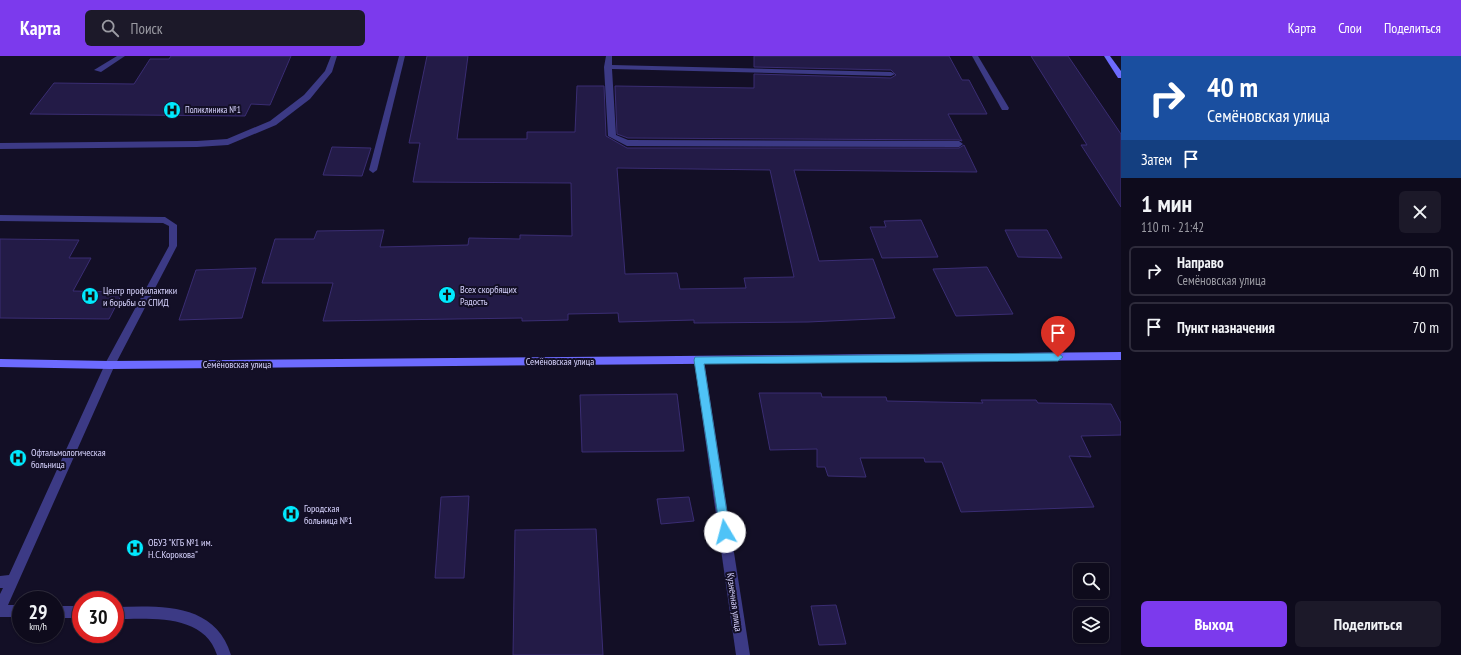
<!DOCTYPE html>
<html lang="ru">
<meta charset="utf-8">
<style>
body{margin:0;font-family:"PT Sans Narrow",sans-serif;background:#1c1929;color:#f1f3f6;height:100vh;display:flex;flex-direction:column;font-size:15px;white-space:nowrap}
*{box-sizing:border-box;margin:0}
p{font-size:13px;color:#9b9ba3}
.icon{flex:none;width:22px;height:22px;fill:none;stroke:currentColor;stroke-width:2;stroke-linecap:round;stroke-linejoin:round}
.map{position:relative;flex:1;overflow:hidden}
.side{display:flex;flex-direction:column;background:#0e0b1c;width:340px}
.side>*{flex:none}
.banner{background:#1a4fa0;color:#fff;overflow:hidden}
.tools{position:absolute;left:1073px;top:507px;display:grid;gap:8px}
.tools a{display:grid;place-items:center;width:36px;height:36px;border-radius:6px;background:#0e0b1c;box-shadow:0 1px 3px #0004,0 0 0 1px #2e2b3b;font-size:20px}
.speed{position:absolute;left:12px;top:535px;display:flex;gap:8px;font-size:20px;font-weight:700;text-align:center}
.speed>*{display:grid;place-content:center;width:52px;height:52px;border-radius:50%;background:#0e0b1c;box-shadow:0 1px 3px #0004,0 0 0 1px #2e2b3b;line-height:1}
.speed small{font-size:10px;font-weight:400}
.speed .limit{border:6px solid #d22;background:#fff;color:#111}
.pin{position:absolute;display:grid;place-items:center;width:34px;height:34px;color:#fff;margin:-41px -17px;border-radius:50% 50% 50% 0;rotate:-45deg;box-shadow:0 0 4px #0007}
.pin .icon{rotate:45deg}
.me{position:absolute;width:44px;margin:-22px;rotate:352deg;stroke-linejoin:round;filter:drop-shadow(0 0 3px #0008)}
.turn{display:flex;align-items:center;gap:14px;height:84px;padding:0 20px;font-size:18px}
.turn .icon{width:52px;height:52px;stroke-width:2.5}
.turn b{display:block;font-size:28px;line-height:34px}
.then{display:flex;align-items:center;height:38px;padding:0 20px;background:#0003;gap:8px;font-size:15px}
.round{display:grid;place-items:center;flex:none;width:42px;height:42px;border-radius:6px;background:#1c1929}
.head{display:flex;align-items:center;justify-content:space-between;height:68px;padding:0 20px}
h1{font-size:24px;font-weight:700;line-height:30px}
.action{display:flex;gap:8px;margin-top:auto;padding:8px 20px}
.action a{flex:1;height:46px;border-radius:6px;background:#7c3aed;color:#fff;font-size:16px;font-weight:700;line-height:46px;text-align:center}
.action a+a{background:#1c1929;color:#f1f3f6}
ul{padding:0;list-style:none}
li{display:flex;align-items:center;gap:12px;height:50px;margin:0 8px 6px;padding:0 12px;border:2px solid #2e2b3b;border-radius:6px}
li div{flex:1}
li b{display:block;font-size:15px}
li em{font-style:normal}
header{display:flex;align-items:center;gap:24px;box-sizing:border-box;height:56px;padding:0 20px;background:#7c3aed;color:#fff}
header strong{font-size:19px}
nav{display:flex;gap:22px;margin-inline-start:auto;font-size:14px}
.search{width:280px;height:36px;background:#1c1929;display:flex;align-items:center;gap:10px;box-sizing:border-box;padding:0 14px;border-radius:6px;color:#9b9ba3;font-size:15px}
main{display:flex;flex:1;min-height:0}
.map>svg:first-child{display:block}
</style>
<header>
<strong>Карта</strong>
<div class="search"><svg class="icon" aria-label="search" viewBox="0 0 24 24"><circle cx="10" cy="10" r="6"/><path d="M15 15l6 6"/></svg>Поиск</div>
<nav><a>Карта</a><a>Слои</a><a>Поделиться</a></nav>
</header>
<main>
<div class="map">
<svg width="1121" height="599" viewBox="0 0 1121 599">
<rect width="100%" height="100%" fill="#130f26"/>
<g fill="#231b47" stroke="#3a2d73" fill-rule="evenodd">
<path d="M171,0h120l-21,49 -19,-1 -6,12 -215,-2 24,-31 80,1 16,-25h19z"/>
<path d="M427,0h41l-11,83h70v-7h48l2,-46h27l2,50 21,12h332l5,-3 13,27 -183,-2 25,91 54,-2 22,59 -87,4 -114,1v-3l-75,2 -1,-9 -50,1v6l-46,1v-3l-199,3 10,-38h-71l13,-44h39l3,-8 67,-1 -4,17 88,-2 1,-7 51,1v-4l52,1 -1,-53 -158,-1 7,-39h-11zM617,112l153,2 24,107 -50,1 2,10 -66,1 -3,-16 -52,1z"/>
<path d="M754,0h195l13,24h7l18,34h-39l14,27 -3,-1 -331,-2 -11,-4 -2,-48 139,2v-14l137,4 5,-3 -5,-5 -137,-3z"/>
<path d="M1031,0h37l53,78v73l-40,-62h6z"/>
<path d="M332,91l39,1 -9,28 -39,-1z"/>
<path d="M921,164l17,37 -56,1 -12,-31h16l-2,-6z"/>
<path d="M1005,174h42l15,28 -44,-1z"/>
<path d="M0,183l79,1 -10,18h22l-18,33 50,1 -14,27 -109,-1z"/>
<path d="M987,211l26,47 -57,2 -23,-47z"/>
<path d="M256,212l-14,50 -63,2 17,-50z"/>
<path d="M759,337h62l1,4h64l1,4 96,2 -2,-3h55l2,3 73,1 10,19v12l-40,1 10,21 -22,-1 25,51 -133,5 -19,-50h-17l-1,-4h-64l6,19 -38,-1 -3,-9h-8v-18l-47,1z"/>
<path d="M677,338l7,57 -102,1 -2,-57z"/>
<path d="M469,440l-5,82h-29l6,-81z"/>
<path d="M689,441l5,24 -33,3 -4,-25z"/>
<path d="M596,473l7,126h-90l2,-125z"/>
<path d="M836,549l10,39 -27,1 -8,-39z"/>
</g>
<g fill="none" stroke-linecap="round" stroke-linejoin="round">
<g fill="#3c3a85" fill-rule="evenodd">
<path d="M117,0h8l-24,16 -7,-2z"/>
<path d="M331,0h6l-5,16 -22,27 -34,26 -48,20 -31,2 -197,2v-6l197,-2 30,-2 43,-18 34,-26 21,-24z"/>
<path d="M399,0h6l-28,114 -4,3 -4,-3z"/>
<path d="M606,0h6v9l279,7 4,2 -4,2 -279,-7 4,66 12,5 331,1 4,3 -4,3 -332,-1 -19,-10 -4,-69z"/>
<path d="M972,0h6l31,52 -1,2h-6z"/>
<path d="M0,159l165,2 12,8v21l-63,121 -106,238h13v12h-21v-23l3,-6h-3v-12l9,-1 97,-213 63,-116v-20l-6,-3 -163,-2z"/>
<rect x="55" y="550" width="26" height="12"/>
<path d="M115,551c45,-1 100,-5 116,48h-14c-13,-42 -67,-36 -102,-36z"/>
</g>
<path fill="#3c3a85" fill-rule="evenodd" d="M699,300l4,1 1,3 46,295h-14l-42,-295 1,-3z"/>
<g fill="#6d6bfe" fill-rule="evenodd">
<path d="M1104,0h6l11,15v7h-3z"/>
<path d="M1121,296v8l-1011,9 -110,-2v-8l110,2z"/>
</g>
</g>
<path fill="#4fc3f7" stroke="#337fa1" d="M1058,297l5,4 -5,4 -354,3 26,168 -2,4 -3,2 -4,-2 -27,-176 1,-3z"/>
<defs>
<g id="hospital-disc" transform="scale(0.9)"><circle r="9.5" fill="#01e9fe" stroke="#130f26"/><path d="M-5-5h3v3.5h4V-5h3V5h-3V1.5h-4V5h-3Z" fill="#111"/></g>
<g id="church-disc" transform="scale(0.9)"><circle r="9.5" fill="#01e9fe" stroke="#130f26"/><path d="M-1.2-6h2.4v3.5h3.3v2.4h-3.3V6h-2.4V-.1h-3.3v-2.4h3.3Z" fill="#111"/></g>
</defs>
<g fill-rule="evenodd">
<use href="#hospital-disc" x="172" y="54"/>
<use href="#church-disc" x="447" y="239"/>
<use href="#hospital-disc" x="90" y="240"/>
<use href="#hospital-disc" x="18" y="402"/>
<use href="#hospital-disc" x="291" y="458"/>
<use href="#hospital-disc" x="135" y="492"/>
</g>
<g text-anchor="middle" stroke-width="4" stroke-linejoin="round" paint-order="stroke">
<g font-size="9" fill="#d8d4ff" stroke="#130f26" text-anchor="start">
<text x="185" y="57">Поликлиника №1</text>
</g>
<g font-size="10" fill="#d8d4ff" stroke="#130f26" text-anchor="start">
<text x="460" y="237">Всех скорбящих<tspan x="460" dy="12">Радость</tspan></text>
<text x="103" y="238">Центр профилактики<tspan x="103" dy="12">и борьбы со СПИД</tspan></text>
<text x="31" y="400">Офтальмологическая<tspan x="31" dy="12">больница</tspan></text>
<text x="304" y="456">Городская<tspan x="304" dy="12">больница №1</tspan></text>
<text x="148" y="490">ОБУЗ "КГБ №1 им.<tspan x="148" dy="12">Н.С.Корокова"</tspan></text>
</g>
<g font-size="10" fill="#d8d4ff" stroke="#130f26">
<text x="560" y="309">Семёновская улица</text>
<text x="237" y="312">Семёновская улица</text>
<text transform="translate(735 546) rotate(82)" y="4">Кузнечная улица</text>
</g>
</g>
</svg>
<div class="tools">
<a><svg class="icon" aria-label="search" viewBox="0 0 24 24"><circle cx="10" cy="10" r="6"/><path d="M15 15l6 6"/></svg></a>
<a><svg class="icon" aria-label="layers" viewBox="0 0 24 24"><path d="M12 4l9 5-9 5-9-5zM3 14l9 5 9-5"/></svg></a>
</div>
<div class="speed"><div>29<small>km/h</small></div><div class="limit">30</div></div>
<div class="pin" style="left:1058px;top:301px;background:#d93025"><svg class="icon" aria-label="arrive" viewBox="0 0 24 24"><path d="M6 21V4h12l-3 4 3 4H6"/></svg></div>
<svg class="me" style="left:725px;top:476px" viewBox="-20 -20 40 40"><circle r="19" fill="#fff"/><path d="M0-13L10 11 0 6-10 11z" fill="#4fc3f7"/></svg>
</div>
<section class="side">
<div class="banner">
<div class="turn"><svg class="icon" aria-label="right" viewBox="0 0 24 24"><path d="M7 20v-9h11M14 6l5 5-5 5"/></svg><div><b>40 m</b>Семёновская улица</div></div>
<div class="then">Затем<svg class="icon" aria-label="arrive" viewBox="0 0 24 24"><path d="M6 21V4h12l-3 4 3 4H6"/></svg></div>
</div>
<div class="head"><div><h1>1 мин</h1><p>110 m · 21:42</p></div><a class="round"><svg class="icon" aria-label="close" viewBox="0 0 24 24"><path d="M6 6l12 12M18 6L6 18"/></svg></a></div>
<ul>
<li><svg class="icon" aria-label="right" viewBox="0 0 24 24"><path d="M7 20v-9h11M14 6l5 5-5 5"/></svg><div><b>Направо</b><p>Семёновская улица</p></div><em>40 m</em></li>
<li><svg class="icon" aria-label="arrive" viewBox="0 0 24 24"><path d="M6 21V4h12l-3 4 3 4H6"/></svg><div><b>Пункт назначения</b></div><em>70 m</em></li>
</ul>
<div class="action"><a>Выход</a><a>Поделиться</a></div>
</section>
</main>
